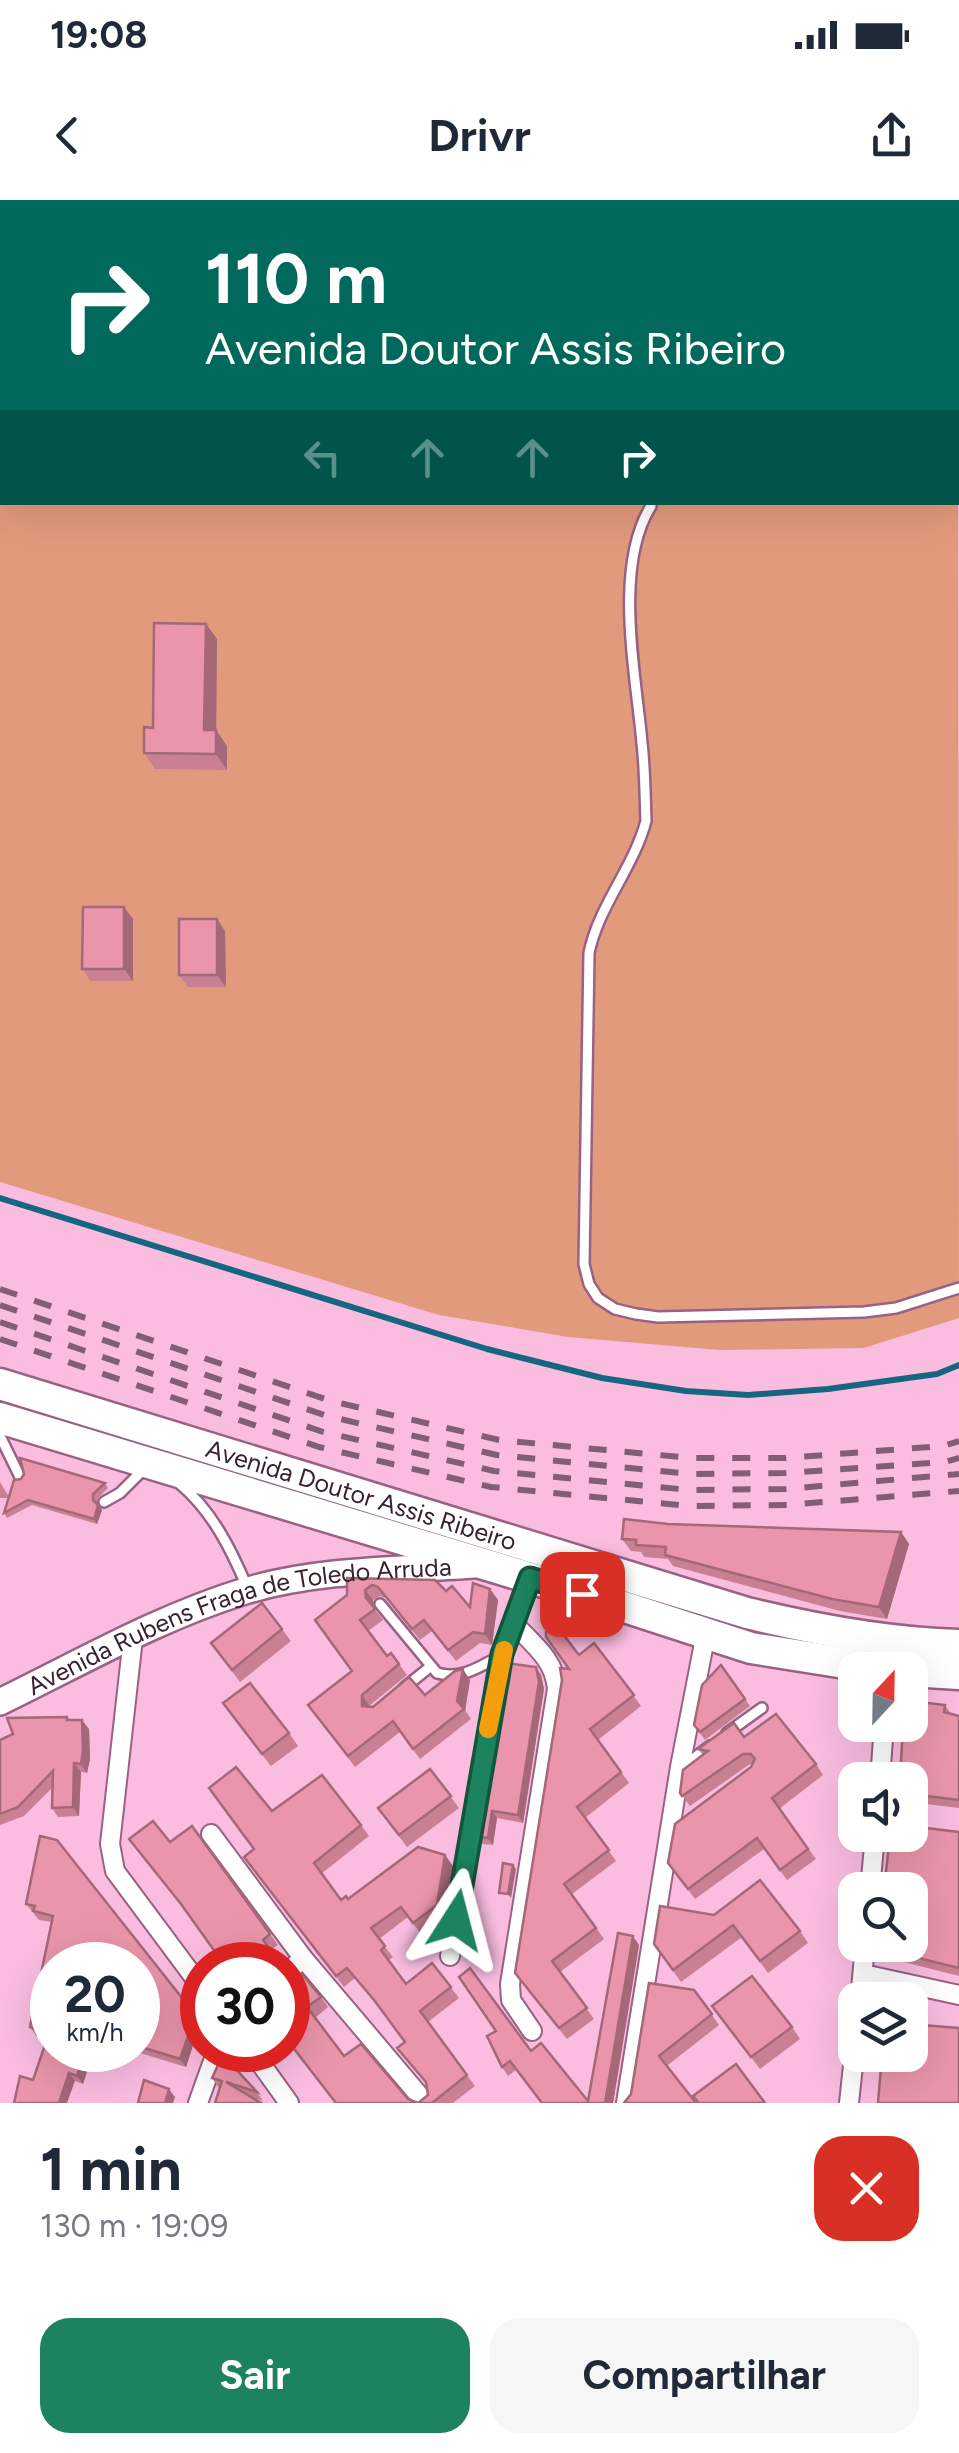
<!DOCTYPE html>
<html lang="pt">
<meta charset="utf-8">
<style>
body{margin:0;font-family:Figtree,sans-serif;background:#f6f6f7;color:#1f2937;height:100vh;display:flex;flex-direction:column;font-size:38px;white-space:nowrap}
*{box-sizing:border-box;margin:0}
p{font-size:32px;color:#747a83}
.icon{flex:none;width:55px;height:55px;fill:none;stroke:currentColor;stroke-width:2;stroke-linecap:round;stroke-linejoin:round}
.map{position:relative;height:1903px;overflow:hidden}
.drawer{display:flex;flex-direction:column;background:#fff;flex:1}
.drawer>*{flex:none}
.hud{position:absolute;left:0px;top:0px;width:960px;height:305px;box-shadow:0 10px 40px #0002;background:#00695c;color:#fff;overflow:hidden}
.needle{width:65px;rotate:22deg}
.controls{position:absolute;left:838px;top:1452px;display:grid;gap:20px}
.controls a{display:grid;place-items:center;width:90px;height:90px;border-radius:20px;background:#fff;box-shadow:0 10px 40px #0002;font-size:50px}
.speed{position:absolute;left:30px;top:1742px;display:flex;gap:20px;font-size:50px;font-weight:700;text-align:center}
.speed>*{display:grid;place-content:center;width:130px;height:130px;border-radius:50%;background:#fff;box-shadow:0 10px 40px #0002;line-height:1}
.speed small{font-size:25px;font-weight:400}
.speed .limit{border:15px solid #d22;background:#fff;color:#111}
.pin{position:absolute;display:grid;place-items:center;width:85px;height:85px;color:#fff;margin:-42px;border-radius:20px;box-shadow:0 5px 15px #0006}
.me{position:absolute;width:110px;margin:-55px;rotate:9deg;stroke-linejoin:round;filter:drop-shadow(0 0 8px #0008)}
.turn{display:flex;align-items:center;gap:35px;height:210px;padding:0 40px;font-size:45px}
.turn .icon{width:130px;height:130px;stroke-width:2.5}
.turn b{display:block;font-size:70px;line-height:85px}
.lanes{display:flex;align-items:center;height:95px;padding:0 40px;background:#0003;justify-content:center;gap:50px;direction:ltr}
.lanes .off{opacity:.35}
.round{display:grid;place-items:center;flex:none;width:105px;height:105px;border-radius:30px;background:#f6f6f7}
.overview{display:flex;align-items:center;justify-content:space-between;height:170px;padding:0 40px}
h1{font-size:60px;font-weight:700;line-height:75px}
.button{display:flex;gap:20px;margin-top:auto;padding:20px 40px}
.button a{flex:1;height:115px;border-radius:30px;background:#1c835e;color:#fff;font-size:40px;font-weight:700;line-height:115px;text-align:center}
.button a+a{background:#f6f6f7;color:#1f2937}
.status{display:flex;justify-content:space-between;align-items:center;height:70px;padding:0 50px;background:#fff;direction:ltr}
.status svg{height:28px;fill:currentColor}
header{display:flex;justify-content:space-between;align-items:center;height:130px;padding:0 40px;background:#fff;font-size:45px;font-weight:700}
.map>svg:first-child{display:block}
</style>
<div class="status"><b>19:08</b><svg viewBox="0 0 49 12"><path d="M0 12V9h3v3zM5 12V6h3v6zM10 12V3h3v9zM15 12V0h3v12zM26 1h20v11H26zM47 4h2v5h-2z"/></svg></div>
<header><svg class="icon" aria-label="back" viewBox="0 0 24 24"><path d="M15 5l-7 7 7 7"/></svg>Drivr<svg class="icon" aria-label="share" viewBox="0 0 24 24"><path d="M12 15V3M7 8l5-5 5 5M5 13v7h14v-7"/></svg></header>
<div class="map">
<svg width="959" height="1903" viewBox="0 0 959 1903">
<rect width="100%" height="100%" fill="#fabde0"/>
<path fill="#e29a7c" d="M958,185l1,933 -95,30 -144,2 -152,-13 -129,-22 -439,-133v-755l2,75h956z"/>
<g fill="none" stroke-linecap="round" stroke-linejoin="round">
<path stroke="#166681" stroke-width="6" d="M0,998l487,151 115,29 84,13 62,4 80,-6 109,-15 22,-9"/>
<g stroke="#996283" stroke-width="14">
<g id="lane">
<path d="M651,306c-38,61 -15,168 -9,237 3,26 3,52 4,78 -13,48 -47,84 -57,132l-5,311 5,20 9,14 17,11 21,5 22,3 206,-5 32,-4 63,-20"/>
<path d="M0,1236l20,41"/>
<path d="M180,1284c32,27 51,65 67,103"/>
<path d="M104,1302l16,-9 24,-24"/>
<path d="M380,1404l57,69c24,7 42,-6 63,-17"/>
<path d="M405,1487l25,-20"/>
<path d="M727,1533l35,-25"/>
<path d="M683,1566l27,-20"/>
</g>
</g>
<g stroke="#996283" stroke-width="22">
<g id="street">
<path d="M514,1424c19,20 41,36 43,65l-47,295 1,16 21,31"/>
<path d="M133,1438l-23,206 5,27 87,117"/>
<path d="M880,1580l4,-55"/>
<path d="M211,1634l92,124"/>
<path d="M870,1690l5,-55"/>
<path d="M450,1756l52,-301 28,-77"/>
<path d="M288,1772l15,-14 121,143"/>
<path d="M863,1774l96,21"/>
<path d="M860,1800l5,-55"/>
<path d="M251,1850l38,53"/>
<path d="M198,1903l19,-53"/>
<path d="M626,1903l54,-336 26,-134"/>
<path d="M849,1903l6,-56"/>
</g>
</g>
<g stroke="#996283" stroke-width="30">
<g id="secondary">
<path d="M958,26h1"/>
<path d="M0,119h2"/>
<path id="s1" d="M0,1502c80,-39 160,-85 245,-111 73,-22 154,-21 229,-26"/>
</g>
</g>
<g stroke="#996283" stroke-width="35">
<g id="primary">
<path id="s2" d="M0,1184l747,229c70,17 140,30 212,32"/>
<path d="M0,1218l603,182 148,48 138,22"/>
<path d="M910,1471l49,3"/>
</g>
</g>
<use href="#lane" stroke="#fff" stroke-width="9"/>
<use href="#street" stroke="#fff" stroke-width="18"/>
<use href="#secondary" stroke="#fff" stroke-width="25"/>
<use href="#primary" stroke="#fff" stroke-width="30"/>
<g stroke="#825d73" stroke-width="6" stroke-dasharray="18 18" stroke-linecap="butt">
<path d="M0,1089l331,112 168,39 192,18h94l158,-12 16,-5"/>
<path d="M0,1105l327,111 170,39 193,19 95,-1 160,-11 14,-4"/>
<path d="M0,1122l323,110 171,39 196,19 96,-1 173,-15"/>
<path d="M0,1139l319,108 172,40 198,19 98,-1 172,-14"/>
</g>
</g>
<g fill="#c98093">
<path d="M206,424l11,15 -1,91 11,16v24l-72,-1 -11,-16 9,-25z"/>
<path d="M124,707l9,12v62h-42l-9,-12z"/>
<path d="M225,731l1,56h-38l-9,-12z"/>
<path d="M0,1282l9,15 96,-14 3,5 -11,11v4l5,7 -5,14 -65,-19 -25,13 -3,-5 5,-15h-9z"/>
<path d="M668,1324l233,8 8,12 -22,75 -47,-8 -167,-45 -5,-7 -24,-2 -3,-5 -10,-1 -9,-12z"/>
<path d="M347,1378l99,13 24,16 20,-18 8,11 -6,45 -12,-2 -24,18 -24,-30 -12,9 -34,-42 -6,-2 -7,4v7l10,13 -15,11 19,25 4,-3 16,22 -38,31 56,-11 45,-15 -5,30 6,9 -51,40 -20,-27 -45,35 -47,-62 44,-33z"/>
<path d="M262,1403l29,38 -51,41 -29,-39z"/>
<path d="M594,1443l47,63 -43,34 31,43 -44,35 31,43 -44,33 32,45 -44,33 34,47 -27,20 -52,-66 53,-304 11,-14z"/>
<path d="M721,1465l29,41 -45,34 -11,-15z"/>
<path d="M541,1475l3,14 -21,134 -26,-5 -4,27 -11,-1 -5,-8z"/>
<path d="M945,1505l6,9 8,2v92l-49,-6v-22z"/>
<path d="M231,1515l58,18 9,13 -27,20z"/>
<path d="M67,1517l3,3 19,9 1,30 -3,14 -6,-1 -2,44 -21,1 -6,-9 1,-21 -29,29 -24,9v-85z"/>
<path d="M744,1537l72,27 7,11 -44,34 37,50 -29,21 -23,-31 -69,50 -27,-36 85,-99h-3l-60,42 -10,-13 23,-38 -5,-6z"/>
<path d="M430,1569l29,39 -52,39 -29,-39z"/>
<path d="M272,1611l89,14 8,11 -48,38 20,26 7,-1 97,-44 8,11 -9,50 -23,18 -13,-17 -29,22 14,18 -4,3 17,24 26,-21 27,35 -31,24 47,64 -22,17h-118l-47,-116 33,10 7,10 -13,11 29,38 64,43 10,4 10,-8 -2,-11 -29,-36 8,-6 -23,-31 -27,-33 -11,9 -93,-120 3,-18z"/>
<path d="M192,1626l86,119 -7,5 3,5 -13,10 -38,-2 -35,-49 -59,-75 41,3z"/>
<path d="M959,1632v144l-75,-19 -6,-9z"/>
<path d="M40,1636l156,180 2,14 -12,37 -56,-17h8v-85h-86l24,93 6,2 6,8 -5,16 -8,-3 -42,-1 14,-41 -11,-3 -6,-9 21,-105 -12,-2 -13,-16z"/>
<path d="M660,1706l140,25 8,12 -40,30 -26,-36 -61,45 -27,-38z"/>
<path d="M639,1745l-26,158h-71l-26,-33 -8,6 -6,-9 -6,-36 35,20 57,50z"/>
<path d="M694,1790l25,35 -88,69z"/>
<path d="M712,1806l80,21 8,12 -40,30z"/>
<path d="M212,1878l45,14 6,9 -45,-14z"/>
</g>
<g fill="#a46878">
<path d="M206,424l11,15 -1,107 -12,-16z"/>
<path d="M216,530l11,16v24l-11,-16z"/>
<path d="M124,707l9,12v62l-9,-12z"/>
<path d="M217,719l8,12 1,56 -9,-12z"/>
<path d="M98,1305l4,5 -5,14 -3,-5z"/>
<path d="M901,1332l8,12 -22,75 -8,-12z"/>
<path d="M490,1389l8,11 -6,45 -7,-11z"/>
<path d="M365,1390l8,10v8l-7,-10z"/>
<path d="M536,1467l5,8 3,14 -21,134 -5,-8z"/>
<path d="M463,1469l7,11 -5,31 -8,-10z"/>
<path d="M362,1495l7,10v12l-7,-11z"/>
<path d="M82,1520l7,9 1,30 -3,14 -6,-9z"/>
<path d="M74,1563l7,9 -2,44 -6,-9z"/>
<path d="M492,1611l5,7 -4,27 -5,-7z"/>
<path d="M445,1655l8,11 -9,50 -7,-11z"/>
<path d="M513,1665l3,4 -5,29 -3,-4z"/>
<path d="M633,1736l6,9 -26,158h-8z"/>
<path d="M190,1808l6,8 2,14 -12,37 -6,-8z"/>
<path d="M70,1850h9l-5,14 -5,-9z"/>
<path d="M82,1860l6,8 -5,16 -6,-8z"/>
<path d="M69,1873l6,8 -8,22h-8z"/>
<path d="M169,1889l6,8 -2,6h-8z"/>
</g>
<g fill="#ea95ab" stroke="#a46878" stroke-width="2.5">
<path d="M154,423l52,1 -2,106h12v24l-72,-1v-26l9,1z"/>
<path d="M83,707h41v62h-42z"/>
<rect x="179" y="719" width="38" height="56"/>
<path d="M20,1258l85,25 -12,11v6l5,5 -4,14 -66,-19 -24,13 10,-33 7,-1 3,-5z"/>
<path d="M624,1319l44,5 233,8 -22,75 -47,-8 -167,-44 1,-8 -30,-2v-5l-14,-1z"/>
<path d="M347,1378l88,2 11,11 6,-5 18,21 3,-24 17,6 -5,45 -12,-2 -25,18 -24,-30 -12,9 -34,-42 -6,-2 -7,5 1,8 9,11 -15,11 27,36 4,-3 8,11 -37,31v11l11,1 36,-30 16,18 30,-24 8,-2 -6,32 7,8 -51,40 -20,-28 -45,35 -40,-51 44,-34 -37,-51 32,-25z"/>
<path d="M262,1403l20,26 -50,41 -21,-27z"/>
<path d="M556,1425l23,30 15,-12 40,52 -44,34 31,43 -44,35 32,43 -45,34 32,44 -44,33 35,47 -28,20 -44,-55 47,-293 -2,-12 9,1 -23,-32v-5z"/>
<path d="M507,1463l29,4 3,15 -21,133 -26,-4 -4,27 -11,-2z"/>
<path d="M721,1465l24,34 -45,33 -6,-7 8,-40z"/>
<path d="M250,1483l39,50 -27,21 -39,-51z"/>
<path d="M919,1502l26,3 -1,7 15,4v84l-49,-6v-14h-10l3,-55h7v-19h8z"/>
<path d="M776,1514l40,50 -44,34 36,51 -28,21 -23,-32 -69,51 -20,-26 7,-39 76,-57 4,-8 -4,-5h-8l-61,42 -2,-3 3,-23 25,-19 -10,-2 36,-26 10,14z"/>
<path d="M67,1517v3h15l1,30 -2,14 -7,-1 -1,44 -21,1 1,-37 -35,36 -18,7v-74l13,-6 -6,-16z"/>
<path d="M236,1567l36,44 50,-36 39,50 -47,38 27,37 5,-4 2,3 70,-52 27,8 -8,50 -24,18 -12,-16 -30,21 14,18 -4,4 25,34 26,-21 19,24 -31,24 47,64 -35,28h-96l-48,-62v-54l15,-12 18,22 -14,10 37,49 17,-12 47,55 10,4 10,-8 -2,-13 -29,-34 8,-6 -31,-42 -27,-32 -11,8 -92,-119 10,-8 -45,-61z"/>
<path d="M430,1569l21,27 -52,39 -21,-27z"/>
<path d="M153,1621l17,21 22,-16 78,108 -7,6 4,5 -14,10 8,10h-41l3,-2 -42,-59 -52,-65z"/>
<path d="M910,1626l49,6v136l-81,-20v-3h32v-55h-26l6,-55h20z"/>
<path d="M40,1636l17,4 133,168 3,14 -13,37 -42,-13v-81h-86v85h18l-1,5 13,5 -5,16 -8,-3 -10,30h-45l6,-27 13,4 16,-47 -19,-6 23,-111 -20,-5 2,-5 -9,-2z"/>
<path d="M503,1663l10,2 -5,29 -9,-1z"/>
<path d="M760,1680l40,51 -40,30 -27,-36 -60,45 -19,-26 6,-38 54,9z"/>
<path d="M618,1733l15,3 -28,167h-63l-32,-42 -8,6 -15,-31 9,-5 -37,-54 11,-9 61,83 10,-8 47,58z"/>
<path d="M752,1776l40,51 -41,30 -39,-51z"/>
<path d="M649,1783l45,7 18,24 -53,42 37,47h-72l7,-9z"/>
<path d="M910,1824l49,4v75h-81l4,-48h28z"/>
<path d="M219,1863l12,1 26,28 -31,-10 35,21h-46l7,-22 -10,-3z"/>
<path d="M736,1864l29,39h-66l-6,-7z"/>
<path d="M144,1880l25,9 -4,14h-27z"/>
</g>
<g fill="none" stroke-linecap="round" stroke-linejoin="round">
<g stroke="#12553d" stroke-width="25">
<path id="route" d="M456,1720l46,-266 28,-76 52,16"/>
</g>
<use href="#route" stroke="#1c835e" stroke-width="18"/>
<path stroke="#f59e0b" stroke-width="18" d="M488,1529l16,-79"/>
</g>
<g text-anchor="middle" stroke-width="8" stroke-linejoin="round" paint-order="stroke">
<g font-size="25" fill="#392230" stroke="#fabde0">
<text dy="9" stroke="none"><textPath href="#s2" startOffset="378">Avenida Doutor Assis Ribeiro</textPath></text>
<text dy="9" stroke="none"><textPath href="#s1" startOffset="255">Avenida Rubens Fraga de Toledo Arruda</textPath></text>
</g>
</g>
</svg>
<div class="controls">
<a><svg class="needle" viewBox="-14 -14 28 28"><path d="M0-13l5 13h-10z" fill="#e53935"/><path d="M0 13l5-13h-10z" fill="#747a83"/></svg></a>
<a><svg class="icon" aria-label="sound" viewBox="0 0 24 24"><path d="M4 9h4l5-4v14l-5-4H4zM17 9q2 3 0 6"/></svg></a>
<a><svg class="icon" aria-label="search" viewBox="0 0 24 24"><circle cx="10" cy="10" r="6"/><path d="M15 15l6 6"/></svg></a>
<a><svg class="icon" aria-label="layers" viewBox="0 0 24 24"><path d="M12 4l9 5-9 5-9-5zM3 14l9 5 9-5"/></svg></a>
</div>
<div class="speed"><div>20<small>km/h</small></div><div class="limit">30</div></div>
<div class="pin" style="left:582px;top:1394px;background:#d93025"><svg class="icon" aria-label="arrive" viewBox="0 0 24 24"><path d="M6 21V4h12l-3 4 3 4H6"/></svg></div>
<svg class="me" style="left:456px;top:1720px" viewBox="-20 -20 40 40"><path d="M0-17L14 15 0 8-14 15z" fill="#1c835e" stroke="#fff" stroke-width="4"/></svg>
<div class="hud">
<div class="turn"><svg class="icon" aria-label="right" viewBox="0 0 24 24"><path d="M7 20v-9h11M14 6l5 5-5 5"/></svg><div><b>110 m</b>Avenida Doutor Assis Ribeiro</div></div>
<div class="lanes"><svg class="icon off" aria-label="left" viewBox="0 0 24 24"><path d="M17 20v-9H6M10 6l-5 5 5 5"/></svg><svg class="icon off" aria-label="ahead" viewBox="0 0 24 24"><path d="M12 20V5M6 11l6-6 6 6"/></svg><svg class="icon off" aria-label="ahead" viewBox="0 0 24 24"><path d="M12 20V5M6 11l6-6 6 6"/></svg><svg class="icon" aria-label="right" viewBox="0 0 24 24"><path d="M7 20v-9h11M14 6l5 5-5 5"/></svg></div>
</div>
</div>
<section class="drawer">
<div class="overview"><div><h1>1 min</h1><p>130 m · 19:09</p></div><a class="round" style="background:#d93025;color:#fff"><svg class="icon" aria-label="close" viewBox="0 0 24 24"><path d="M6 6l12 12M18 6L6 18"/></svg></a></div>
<div class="button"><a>Sair</a><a>Compartilhar</a></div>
</section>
